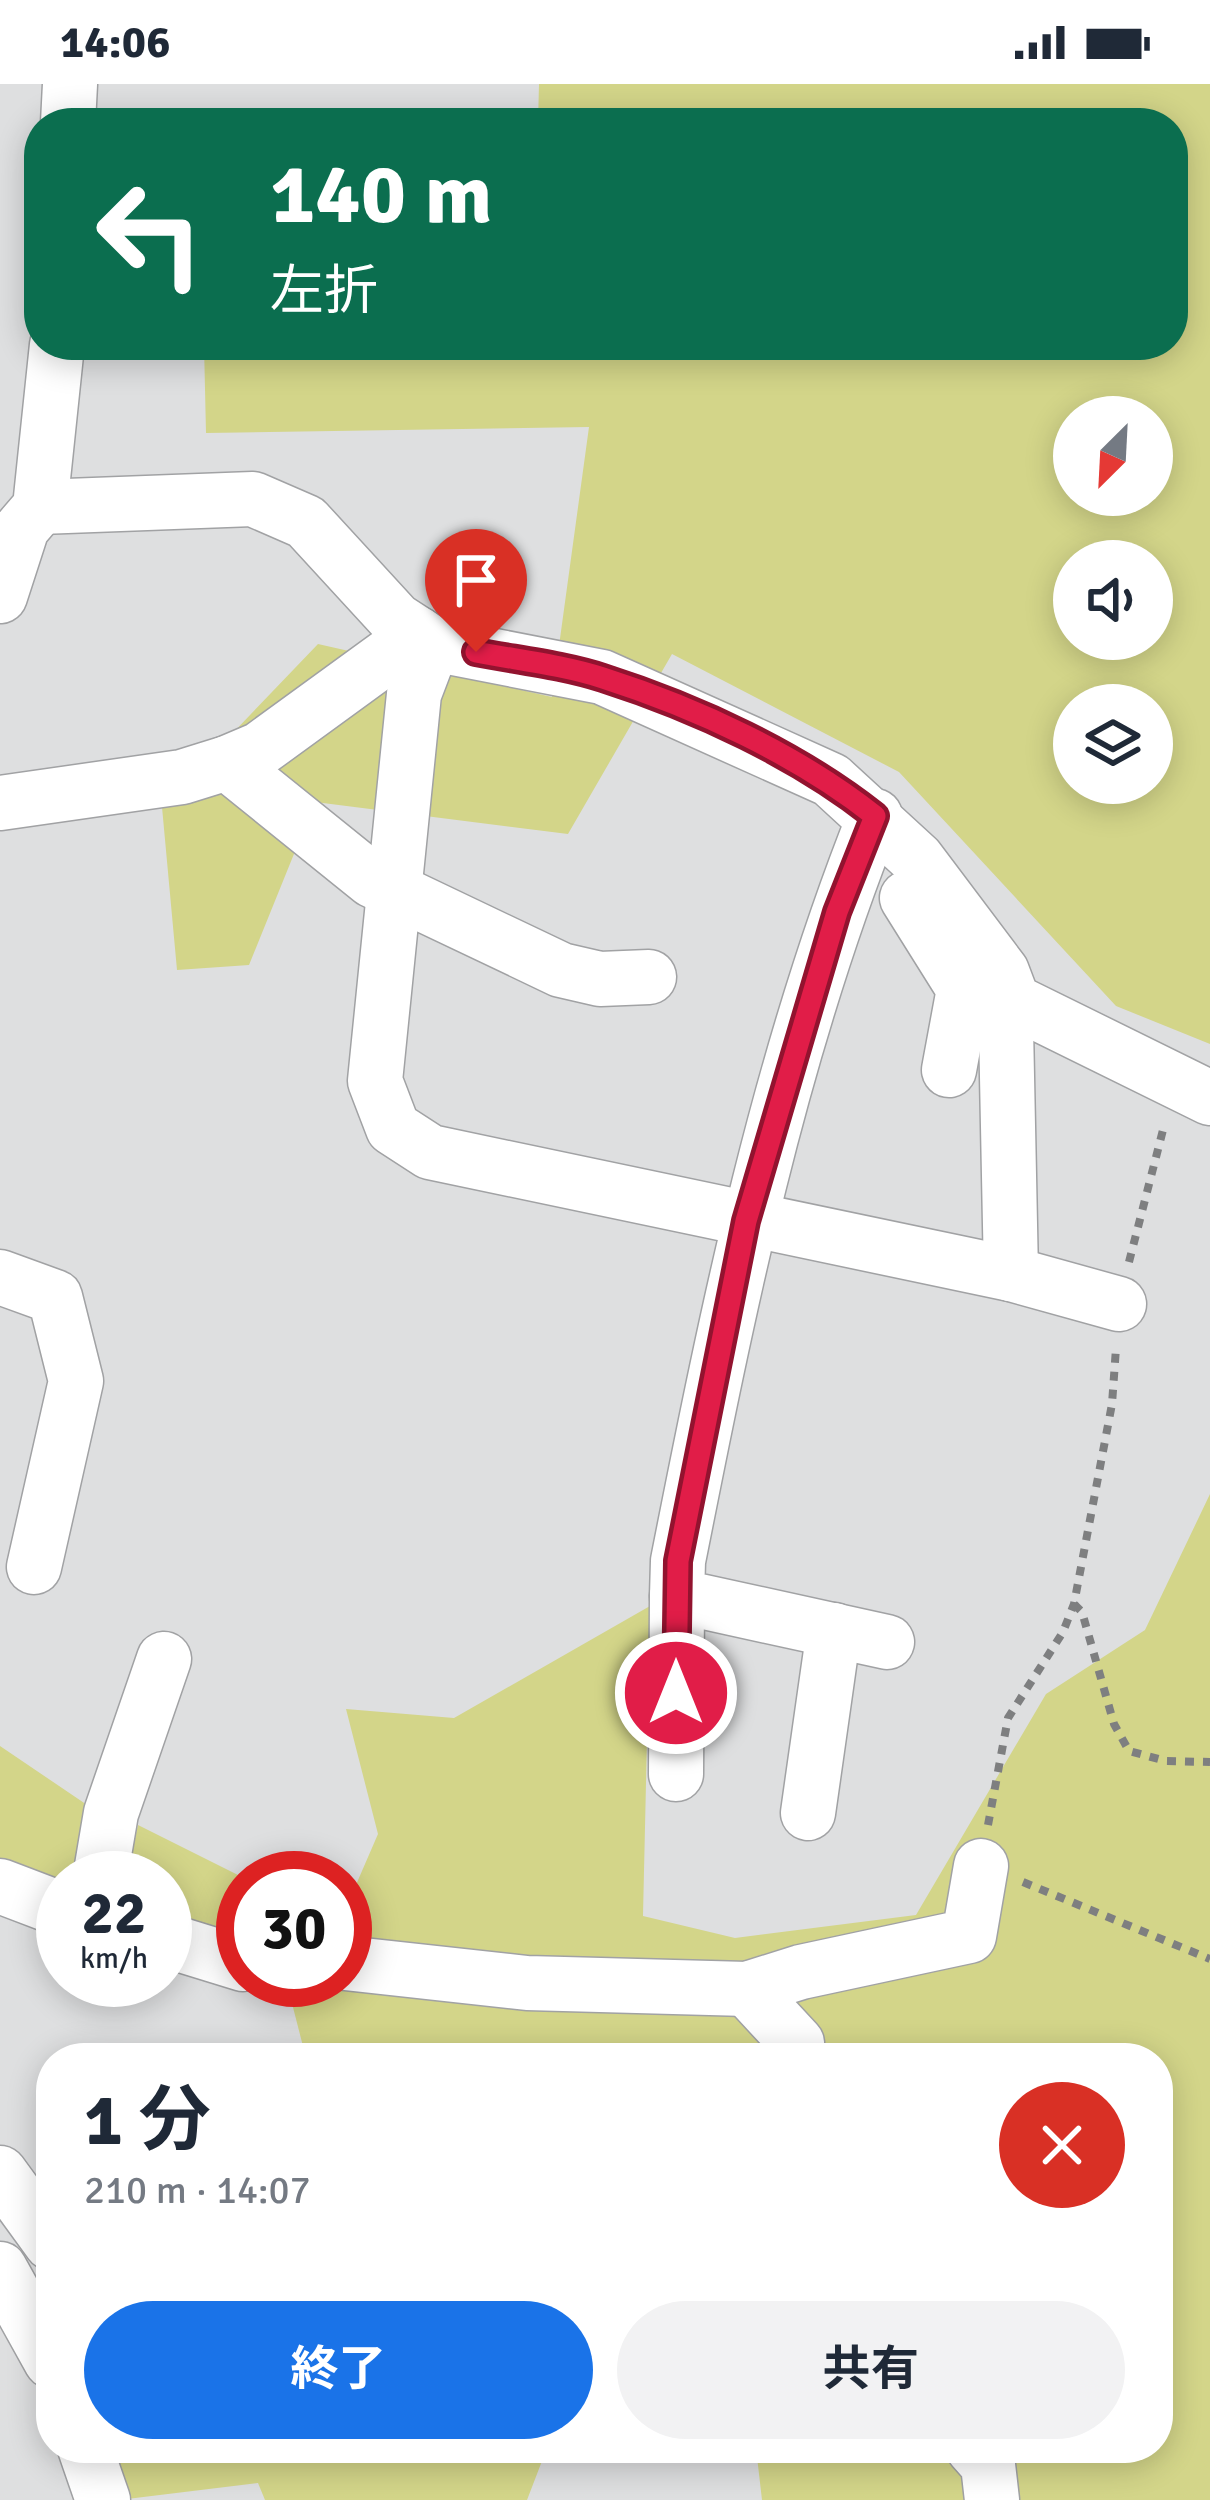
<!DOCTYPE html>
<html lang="ja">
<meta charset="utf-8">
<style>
body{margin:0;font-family:Signika,"Noto Sans JP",sans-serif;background:#f2f2f3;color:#1f2937;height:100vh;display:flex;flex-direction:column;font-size:45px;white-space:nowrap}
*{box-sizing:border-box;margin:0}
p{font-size:39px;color:#747a83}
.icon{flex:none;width:66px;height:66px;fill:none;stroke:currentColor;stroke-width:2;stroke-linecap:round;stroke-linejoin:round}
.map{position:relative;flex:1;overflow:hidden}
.panel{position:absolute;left:36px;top:1959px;width:1137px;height:420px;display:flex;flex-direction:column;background:#fff;border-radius:48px;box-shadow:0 6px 30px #0003}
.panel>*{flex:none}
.banner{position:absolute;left:24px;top:24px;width:1164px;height:252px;border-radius:48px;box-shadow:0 6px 30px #0003;background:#0b6e4f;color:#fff;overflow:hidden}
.needle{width:78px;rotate:204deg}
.fabs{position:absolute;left:1053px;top:312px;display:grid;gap:24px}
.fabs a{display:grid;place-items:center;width:120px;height:120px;border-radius:50%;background:#fff;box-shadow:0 6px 30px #0003;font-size:60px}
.speed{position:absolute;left:36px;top:1767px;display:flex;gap:24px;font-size:60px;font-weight:700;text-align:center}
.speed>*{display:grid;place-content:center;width:156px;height:156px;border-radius:50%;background:#fff;box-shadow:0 6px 30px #0003;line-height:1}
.speed small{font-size:30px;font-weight:400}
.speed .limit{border:18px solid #d22;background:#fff;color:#111}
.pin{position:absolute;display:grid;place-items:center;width:102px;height:102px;color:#fff;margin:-123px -51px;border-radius:50% 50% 50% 0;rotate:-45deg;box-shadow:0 0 12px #0007}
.pin .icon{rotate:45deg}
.me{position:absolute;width:132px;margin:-66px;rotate:0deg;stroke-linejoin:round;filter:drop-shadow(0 0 9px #0008)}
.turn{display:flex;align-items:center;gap:42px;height:252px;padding:0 48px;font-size:54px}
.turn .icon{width:156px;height:156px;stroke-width:2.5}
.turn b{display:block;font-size:84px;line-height:102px}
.round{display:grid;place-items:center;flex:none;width:126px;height:126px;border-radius:63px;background:#f2f2f3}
.headline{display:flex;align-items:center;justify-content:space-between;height:204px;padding:0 48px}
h1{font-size:72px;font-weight:700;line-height:90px}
.primary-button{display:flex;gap:24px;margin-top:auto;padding:24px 48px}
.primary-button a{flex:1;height:138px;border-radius:72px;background:#1a73e8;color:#fff;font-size:48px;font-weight:700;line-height:138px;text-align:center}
.primary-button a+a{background:#f2f2f3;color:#1f2937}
.status{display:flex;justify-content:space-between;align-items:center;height:84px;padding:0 60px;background:#fff;direction:ltr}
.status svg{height:33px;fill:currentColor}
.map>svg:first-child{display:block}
</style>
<div class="status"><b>14:06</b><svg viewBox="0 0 49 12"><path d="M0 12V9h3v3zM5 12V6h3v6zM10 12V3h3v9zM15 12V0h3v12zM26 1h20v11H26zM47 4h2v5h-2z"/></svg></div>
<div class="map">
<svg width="1210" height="2416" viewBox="0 0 1210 2416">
<rect width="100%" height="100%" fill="#dedfe0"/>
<g fill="#d3d589" fill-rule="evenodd">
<path d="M539,0h671v960l-94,-38 -217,-234 -227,-118 -104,180 -253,-32 -66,163 -72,5 -15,-163 156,-163 234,53 37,-270 -383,6 -2,-88h969v-222h-635zM1074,333h78v78h-78zM1074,477h78v78h-78zM1074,621h78v78h-78z"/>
<path d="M1210,1410v1006h-448l-6,-52h402v-390h-852l-20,-78h59v-85l7,-1 26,-60 -32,-125 108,9 196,-112 -7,310 92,22 181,-23 130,-221 99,-64z"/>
<path d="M0,1662l96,65 -18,67h-15v15l-63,-22z"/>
<path d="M138,1741l106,53 -1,62 -78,-17v-45h-39z"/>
<path d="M104,2364h443l-20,52h-262l-7,-17 -131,16z"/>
</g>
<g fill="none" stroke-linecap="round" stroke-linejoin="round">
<g stroke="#a1a2a4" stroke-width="57">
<g id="minor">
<path d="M68,39l2,-39"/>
<path d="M40,423l213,-8 53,23 90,98 37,24 169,33 229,103 86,79 85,113 11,29 197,97"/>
<path d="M0,512l22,-68 18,-21 17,-162"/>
<path d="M433,560l-19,50 -39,387 18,47 37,24 581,122 108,30"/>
<path d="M227,679l145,117 189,90 39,9 49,-2"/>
<path d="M0,719l182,-26 45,-14 33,-14 158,-115"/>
<path d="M875,732c-96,240 -147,492 -197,745l-1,35 210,46"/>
<path d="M907,814l57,91 -15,81"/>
<path d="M1011,1190l-5,-247 7,-26"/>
<path d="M0,1193l55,20 21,84 -42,186"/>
<path d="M676,1690l1,-178"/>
<path d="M808,1729l26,-183"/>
<path d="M100,1794l11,-65 53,-154"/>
<path d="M0,1802l63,24"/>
<path d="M165,1856l78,24"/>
<path d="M345,1879l182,20 220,6 54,-17 168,-36 12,-70"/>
<path d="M747,1905l50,54 1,15"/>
<path d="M0,2089l51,70"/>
<path d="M0,2185l51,92"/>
<path d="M85,2364l18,52"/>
<path d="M973,2364l15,17 4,35"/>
</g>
</g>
<g stroke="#7e7f80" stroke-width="8" stroke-dasharray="9 9" stroke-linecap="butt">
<path d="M1129,1178l35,-136"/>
<path d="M1074,1520l8,8 32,112 15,27 37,10 44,1"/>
<path d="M988,1741l20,-107 55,-86 11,-28 38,-200 4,-56"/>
<path d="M1023,1798l187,77"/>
</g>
<use href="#minor" stroke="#fff" stroke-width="54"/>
</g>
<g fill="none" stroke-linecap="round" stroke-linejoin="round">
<g stroke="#92132f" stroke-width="30">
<path id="route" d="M476,568c41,8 87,13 127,26 94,30 195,77 272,138l-38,96 -91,309 -68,340 -2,132"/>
</g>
<use href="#route" stroke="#e11d48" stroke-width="21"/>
</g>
</svg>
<div class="fabs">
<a><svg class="needle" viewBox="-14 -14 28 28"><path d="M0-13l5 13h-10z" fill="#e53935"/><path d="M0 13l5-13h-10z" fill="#747a83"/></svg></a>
<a><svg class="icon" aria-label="sound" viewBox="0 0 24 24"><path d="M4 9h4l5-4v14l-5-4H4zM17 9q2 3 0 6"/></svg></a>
<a><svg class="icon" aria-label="layers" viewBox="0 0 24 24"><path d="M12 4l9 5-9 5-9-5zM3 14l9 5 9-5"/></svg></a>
</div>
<div class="speed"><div>22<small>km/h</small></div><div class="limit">30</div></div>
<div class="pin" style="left:476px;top:568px;background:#d93025"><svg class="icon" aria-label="arrive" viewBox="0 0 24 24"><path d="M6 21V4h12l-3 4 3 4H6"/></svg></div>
<svg class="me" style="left:676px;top:1609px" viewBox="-20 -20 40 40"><circle r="17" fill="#e11d48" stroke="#fff" stroke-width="3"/><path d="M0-11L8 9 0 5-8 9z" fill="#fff"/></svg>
<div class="banner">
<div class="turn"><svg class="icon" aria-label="left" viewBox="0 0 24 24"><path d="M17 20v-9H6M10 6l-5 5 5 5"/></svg><div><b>140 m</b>左折</div></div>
</div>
<section class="panel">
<div class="headline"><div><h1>1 分</h1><p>210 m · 14:07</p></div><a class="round" style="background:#d93025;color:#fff"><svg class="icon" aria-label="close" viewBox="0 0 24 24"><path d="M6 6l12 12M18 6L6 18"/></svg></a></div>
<div class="primary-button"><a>終了</a><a>共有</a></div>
</section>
</div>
